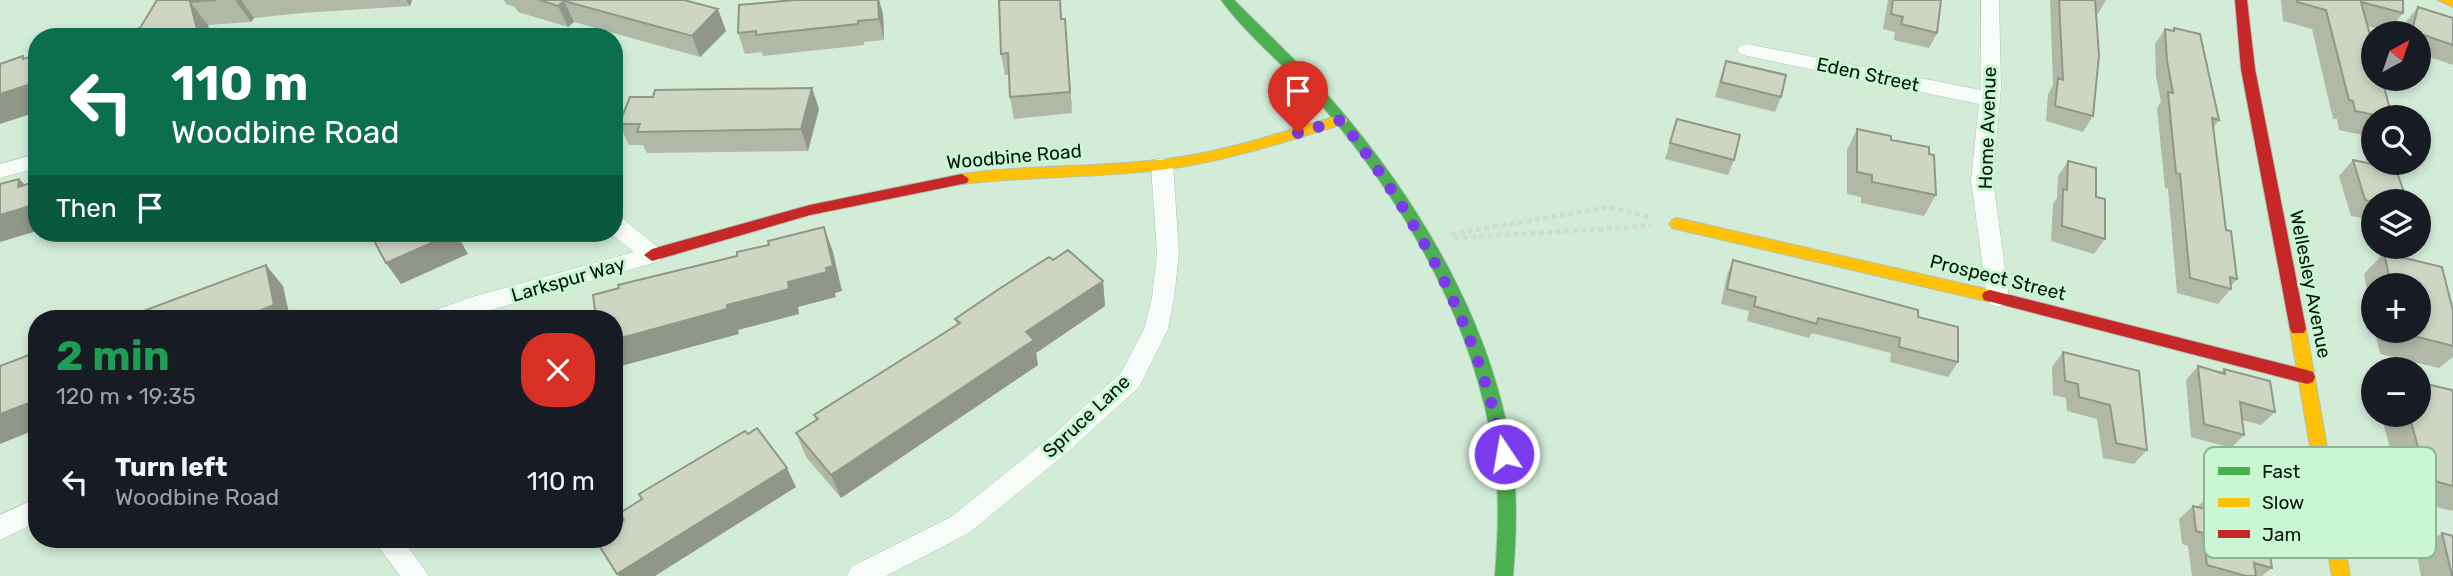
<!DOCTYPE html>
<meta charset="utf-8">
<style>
body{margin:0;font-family:Rubik,sans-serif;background:#242831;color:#f1f3f6;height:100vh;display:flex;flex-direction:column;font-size:26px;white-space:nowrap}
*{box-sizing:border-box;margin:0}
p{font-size:23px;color:#9ea1a6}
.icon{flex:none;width:38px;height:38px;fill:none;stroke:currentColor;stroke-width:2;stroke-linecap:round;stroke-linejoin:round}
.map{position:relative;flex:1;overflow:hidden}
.side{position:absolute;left:28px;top:310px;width:595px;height:238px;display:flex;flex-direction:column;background:#171b24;border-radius:28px;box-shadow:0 4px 10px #0003}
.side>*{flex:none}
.banner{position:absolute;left:28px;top:28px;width:595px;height:214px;border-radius:28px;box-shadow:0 4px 10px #0003;background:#0b6e4f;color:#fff;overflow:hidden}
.needle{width:46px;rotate:40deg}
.fabs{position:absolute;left:2361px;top:21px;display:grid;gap:14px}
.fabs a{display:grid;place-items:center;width:70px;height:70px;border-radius:50%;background:#171b24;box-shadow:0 4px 10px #0003;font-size:35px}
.pin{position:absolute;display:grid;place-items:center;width:60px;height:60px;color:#fff;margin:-72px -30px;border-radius:50% 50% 50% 0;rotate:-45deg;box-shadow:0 0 7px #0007}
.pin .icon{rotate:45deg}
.me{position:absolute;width:77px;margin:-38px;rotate:348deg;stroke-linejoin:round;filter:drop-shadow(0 0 5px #0008)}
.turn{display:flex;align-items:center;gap:24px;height:147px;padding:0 28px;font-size:32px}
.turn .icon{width:91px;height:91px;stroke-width:2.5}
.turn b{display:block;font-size:49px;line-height:60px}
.then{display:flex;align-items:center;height:66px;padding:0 28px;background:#0003;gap:14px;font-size:26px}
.round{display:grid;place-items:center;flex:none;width:74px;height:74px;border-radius:28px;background:#242831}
.head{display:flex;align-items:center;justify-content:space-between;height:119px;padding:0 28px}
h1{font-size:42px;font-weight:700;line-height:52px;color:#1e9e55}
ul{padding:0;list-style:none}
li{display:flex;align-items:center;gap:21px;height:105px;padding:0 28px}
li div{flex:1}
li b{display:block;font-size:26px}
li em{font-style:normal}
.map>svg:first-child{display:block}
</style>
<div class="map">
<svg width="2453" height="576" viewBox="0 0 2453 576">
<rect width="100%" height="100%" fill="#d2ecd8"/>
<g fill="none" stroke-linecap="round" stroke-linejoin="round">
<g stroke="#afc3b4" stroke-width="1">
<g id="street">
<path d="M1981,0h18l2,87 -8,93 16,118 -3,6 -8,3 -8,-3 -3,-6 -16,-118 8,-76 -232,-48 -7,-2 -3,-4 3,-4 7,-2 234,46z"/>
<path d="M37,154v14l-37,10v-14z"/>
<path d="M1162,158l7,2 4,5 6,88 -5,45 -6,31 -29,58 -69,63 -101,83 -83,43h-39l4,-9 100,-50 101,-81 69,-63 23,-44 8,-31 5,-45 -6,-88 4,-5z"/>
<path d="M614,216l8,2 38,31 3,6 -3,6 -197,57h-36l3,-6 42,-15 162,-45 -24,-19h4z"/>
<path d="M37,498v24l-37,18v-25z"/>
<path d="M373,539h29l27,37h-29z"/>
</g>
</g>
<g stroke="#afc3b4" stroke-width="2">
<path id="fast" d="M1221,0h13c33,33 66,64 97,99 89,102 168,234 183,371 3,35 2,71 -1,106h-18c3,-40 5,-81 -1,-122 -19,-129 -87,-248 -171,-347 -32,-36 -74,-69 -102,-107z"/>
</g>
<g stroke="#afc3b4" stroke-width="2">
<g id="slow">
<path d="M2438,0h15v7z"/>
<path d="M1341,115l7,5 -2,3c-61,19 -123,39 -187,47 -65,8 -131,6 -197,14l-7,-5 7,-5 24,-3c65,-6 130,-4 194,-14 55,-8 108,-27 161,-42z"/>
<path d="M1677,218l313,72 6,2 2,4 -2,4 -6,2 -318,-74 -3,-4 3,-4z"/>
<path d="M2298,323l6,2 2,4 44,247h-18l-42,-247 2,-4z"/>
</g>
</g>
<g stroke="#afc3b4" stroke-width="2">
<g id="jam">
<path d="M2235,0h12l8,69 51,260 -2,4h-12l-2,-4 -49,-260z"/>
<path d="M962,174l7,5 -2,4 -157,32 -158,46 -8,-6 8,-6 158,-44z"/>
<path d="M1990,290l317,80 6,2 2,5 -2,5 -6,2 -323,-84 -2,-4 2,-4z"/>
</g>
</g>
<g stroke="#d2dad4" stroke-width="4.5" stroke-dasharray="5 3.5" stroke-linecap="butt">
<path d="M1451,234l158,-27 43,11"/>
<path d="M1454,238l197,-12"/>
</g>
<use href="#street" fill="#f8fcf9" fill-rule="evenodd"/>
<use href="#fast" fill="#4caf50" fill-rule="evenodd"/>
<use href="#slow" fill="#ffc107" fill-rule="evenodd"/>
<use href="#jam" fill="#c62828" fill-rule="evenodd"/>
</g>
<g fill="#b1b8a8">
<path d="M157,0h255l-2,6 -108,7 -48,5 -3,4 -43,3 3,12h-102l31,-9z"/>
<path d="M504,0h180l42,31 -26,26 -126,-35 -6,5 -50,-15 -3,-5 -9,-3z"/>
<path d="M795,0h84l4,14 1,26 -20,2v3l-101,11 -1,-4 -17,2 -7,-21z"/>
<path d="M1888,0h53l-4,33 -8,15 -35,-8 1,-8 -12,-3z"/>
<path d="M2050,0h56l-8,14h-2l-3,102 -10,16 -37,-11 2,-27 5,-9z"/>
<path d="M2281,0h122v13l-16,19 -19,-6 17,91h-12v20l-34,-7 -2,-11h-4l-21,-90 -29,-8z"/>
<path d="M2418,7l35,11v47l-35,-12v-20h-16l3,-10z"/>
<path d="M1063,19l4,22 5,72 -58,6 -4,-22 -1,-22h-4l-4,-21z"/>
<path d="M2174,28l45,92 -6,8 13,102 11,49 -6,7v3l-13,15 -41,-11 -9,-104 -3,-1 -8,-80 4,-6 -5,-26 -1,-32 10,-15 7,2z"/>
<path d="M1726,61l55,36 -6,15 -60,-15 6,-21z"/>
<path d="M812,88l7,21 -11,42 -161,2 -4,-8h-14l-10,-21 34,-27z"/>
<path d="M1677,119l57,41 -6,15 -63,-16z"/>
<path d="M1857,129l72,25 7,41 -12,21 -63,-13v-6l-14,-3v-44z"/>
<path d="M2353,160l20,41v19l-22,-4 -12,-40z"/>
<path d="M2068,161l28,36 9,42 -11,15 -43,-13 2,-37 4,-6 1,-22z"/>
<path d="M2384,253l69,58v46l-14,11 -59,-14 -5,-23h43v-46h-45v35l-9,-46z"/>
<path d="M1053,260l50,21 2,25 -69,47 2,12 -197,133 -35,-41 -10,-24 20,-13 -2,-5 143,-90 -2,-6z"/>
<path d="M1733,260l185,57 40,45 -10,15 -58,-15 1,-9 -79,-20 -3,5 -62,-17 2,-10 -28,-7 6,-29z"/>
<path d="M2063,352l76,19 8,79 -13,14 -31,-6 -6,-39 -30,-8 -1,-13 -13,-3 -1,-28z"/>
<path d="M2198,366l22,7 4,-4 51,43 -14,13 -19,-5 2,15 -13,13 -40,-11 -5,-57z"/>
<path d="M2453,394v117l-50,-12 -20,-77 6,-6v-1h29z"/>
<path d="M2212,493l60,75 -10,8h-70l-4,-30 -6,-2 -3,-25 14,-13 4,1z"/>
<path d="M2442,533l11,43h-32l-5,-24z"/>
</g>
<g fill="#909688">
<path d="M235,0h6l13,18 -3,4z"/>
<path d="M406,0h6l-2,6z"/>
<path d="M878,0h1l4,14 1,26 -5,-21z"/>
<path d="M564,1l10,21 -6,5 -10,-21z"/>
<path d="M190,2l18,23 3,12h-12z"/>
<path d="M718,9l8,22 -26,26 -8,-21z"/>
<path d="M1065,19l2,22 5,72 -2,-21z"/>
<path d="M37,82v30l-37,12v-30z"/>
<path d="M812,88l7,21 -11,42 -7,-22z"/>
<path d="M19,179l18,18v34l-37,11v-27l18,-28z"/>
<path d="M824,227l9,25 9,39 -7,2 1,4 -38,10 1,7 -61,16 1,4 -125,34v-28l113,-35 61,-23z"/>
<path d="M454,233h2l12,21 -67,30 -15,-21z"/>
<path d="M266,265l17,21 7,32h-49z"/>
<path d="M1103,281l2,25 -69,47 2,12 -197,133 -10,-23 195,-143z"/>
<path d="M37,400v29l-37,15v-30z"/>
<path d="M787,468l9,19 -141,89h-36l-2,-2z"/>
<path d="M503,539h19l-12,8z"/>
</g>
<g fill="#ced6c3" stroke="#909688" stroke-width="2">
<path d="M157,0h59l-26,2 9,35h-90l31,-9z"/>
<path d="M539,0h145l34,9 -26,27 -128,-35 -6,5z"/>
<path d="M795,0h83l1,19 -21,2v3l-102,11v-4l-18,2 1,-28z"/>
<path d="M999,0h61l1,19h4l5,73 -60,5 -2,-44 -7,1z"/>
<path d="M1893,0h48l-4,33 -36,-9 2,-7 -12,-3z"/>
<path d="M2059,0h36l4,55 -6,61 -38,-10 3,-28 5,2z"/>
<path d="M2297,0h106v13l-42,-11 12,44v33h9l10,38h-7l-30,-6 -2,-10 -4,-1 -23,-90 -29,-8z"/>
<path d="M2418,7l35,11v27l-41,-14z"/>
<path d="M2174,28l26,6 19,86 -7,-2 14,112 5,1 6,48 -7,-2 1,12 -41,-11 -10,-104 -4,-1 -8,-81 5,1 -6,-32 -2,-32 9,2z"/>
<path d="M37,55v27l-37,12v-30l23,-8v3z"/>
<path d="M1726,61l60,14 -5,22 -60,-15z"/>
<path d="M812,88l-11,41 -164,3 3,-8h-21l11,-27h23l2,-7z"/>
<path d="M1677,119l63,16 -6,25 -64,-17z"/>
<path d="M1857,129l34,7v4l38,7v7l5,1 2,40 -64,-13v-7l-15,-3z"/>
<path d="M2353,160l43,9 11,32 -34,1 -8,-2z"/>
<path d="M2068,161l28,7v29l9,2v40l-43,-13 1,-37 4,1z"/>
<path d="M19,179l-1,8 19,-6v23l-37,11v-31z"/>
<path d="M824,227l9,39 -7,2 1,4 -39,10 1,7 -62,16v4l-113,31v-22h-18l-3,-23 26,-7 -1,-3 119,-29v-4l32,-7 -1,-4z"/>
<path d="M370,233h84l-68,30z"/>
<path d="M1068,250l35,31 -77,51 8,8 -203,135 -35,-42 22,-14 -4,-4 146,-92 -5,-4 44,-30 50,-32 4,3z"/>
<path d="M2384,253l58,14 11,44v35l-51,-13 -1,-2h17v-46h-27z"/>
<path d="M1733,260l185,50v7l40,10v35l-59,-15 1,-9 -82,-20 -1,6 -63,-18 2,-9 -29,-8z"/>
<path d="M266,265l8,40 -33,13h-116z"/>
<path d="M37,352v48l-37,14v-48z"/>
<path d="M2063,352l76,19 8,79 -31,-7 -6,-38 -31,-8 -1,-13 -13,-3z"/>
<path d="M2198,366l27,8 -1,-5 46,12 5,31 -35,-10 4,33 -40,-11z"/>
<path d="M2418,382l34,8 1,4v92l-26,-7 -18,-64h9z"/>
<path d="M757,428l30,40 -170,106 -22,-35h19v-13l10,-6 -4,-7 22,-14 -3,-5 106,-63 3,3z"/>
<path d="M2212,493l51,14 9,61 -18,-5 2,13h-10l-39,-11 -4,-32 -7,-2 -3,-25 21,5z"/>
<path d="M2442,533l11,3v40h-1z"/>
</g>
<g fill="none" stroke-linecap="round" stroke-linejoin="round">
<path stroke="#7c3aed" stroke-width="12" stroke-dasharray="0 21.6" d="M1298,133l43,-13c80,103 136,206 163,334"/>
</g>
<g text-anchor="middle" stroke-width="6" stroke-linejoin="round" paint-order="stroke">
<g font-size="19" fill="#051509" stroke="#c8f7d2">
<text transform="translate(1868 74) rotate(12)" y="7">Eden Street</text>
<text transform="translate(1987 128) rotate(-88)" y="7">Home Avenue</text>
<text transform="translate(1014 156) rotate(-5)" y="7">Woodbine Road</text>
<text transform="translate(1998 277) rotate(14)" y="7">Prospect Street</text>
<text transform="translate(568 279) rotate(-16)" y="7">Larkspur Way</text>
<text transform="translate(2311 284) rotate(79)" y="7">Wellesley Avenue</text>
<text transform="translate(1086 416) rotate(-43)" y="7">Spruce Lane</text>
</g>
</g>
<rect x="2204" y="447" width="232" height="111" rx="10" fill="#c8f7d2" stroke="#8eb396" stroke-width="2"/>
<rect x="2218" y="467" width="32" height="8" fill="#4caf50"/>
<rect x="2218" y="498" width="32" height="9" fill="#ffc107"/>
<rect x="2218" y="530" width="32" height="8" fill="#c62828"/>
<g font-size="19" fill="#051509">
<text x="2262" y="478">Fast</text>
<text x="2262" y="509">Slow</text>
<text x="2262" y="541">Jam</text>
</g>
</svg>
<div class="fabs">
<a><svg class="needle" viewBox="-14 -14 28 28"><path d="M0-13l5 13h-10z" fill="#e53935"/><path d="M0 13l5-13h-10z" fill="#9ea1a6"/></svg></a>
<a><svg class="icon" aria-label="search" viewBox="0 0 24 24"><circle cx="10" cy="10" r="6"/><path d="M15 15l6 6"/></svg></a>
<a><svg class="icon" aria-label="layers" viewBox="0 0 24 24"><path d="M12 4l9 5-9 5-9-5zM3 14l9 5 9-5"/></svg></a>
<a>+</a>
<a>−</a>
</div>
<div class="pin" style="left:1298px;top:133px;background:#d93025"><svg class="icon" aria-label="arrive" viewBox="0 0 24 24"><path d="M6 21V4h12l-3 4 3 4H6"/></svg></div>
<svg class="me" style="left:1504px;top:454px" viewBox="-20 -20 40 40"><circle r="17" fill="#7c3aed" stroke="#fff" stroke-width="3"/><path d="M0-11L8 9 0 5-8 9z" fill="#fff"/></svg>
<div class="banner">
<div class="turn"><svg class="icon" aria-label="left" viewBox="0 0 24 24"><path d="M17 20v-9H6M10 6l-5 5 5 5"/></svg><div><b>110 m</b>Woodbine Road</div></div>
<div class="then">Then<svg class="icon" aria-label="arrive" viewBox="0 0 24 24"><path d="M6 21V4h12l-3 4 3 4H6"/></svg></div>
</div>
<section class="side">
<div class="head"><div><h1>2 min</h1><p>120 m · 19:35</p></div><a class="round" style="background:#d93025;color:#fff"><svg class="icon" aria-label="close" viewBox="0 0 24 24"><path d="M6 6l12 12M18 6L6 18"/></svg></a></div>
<ul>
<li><svg class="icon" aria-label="left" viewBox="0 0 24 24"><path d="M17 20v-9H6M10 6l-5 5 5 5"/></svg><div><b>Turn left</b><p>Woodbine Road</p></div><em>110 m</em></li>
</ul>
</section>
</div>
